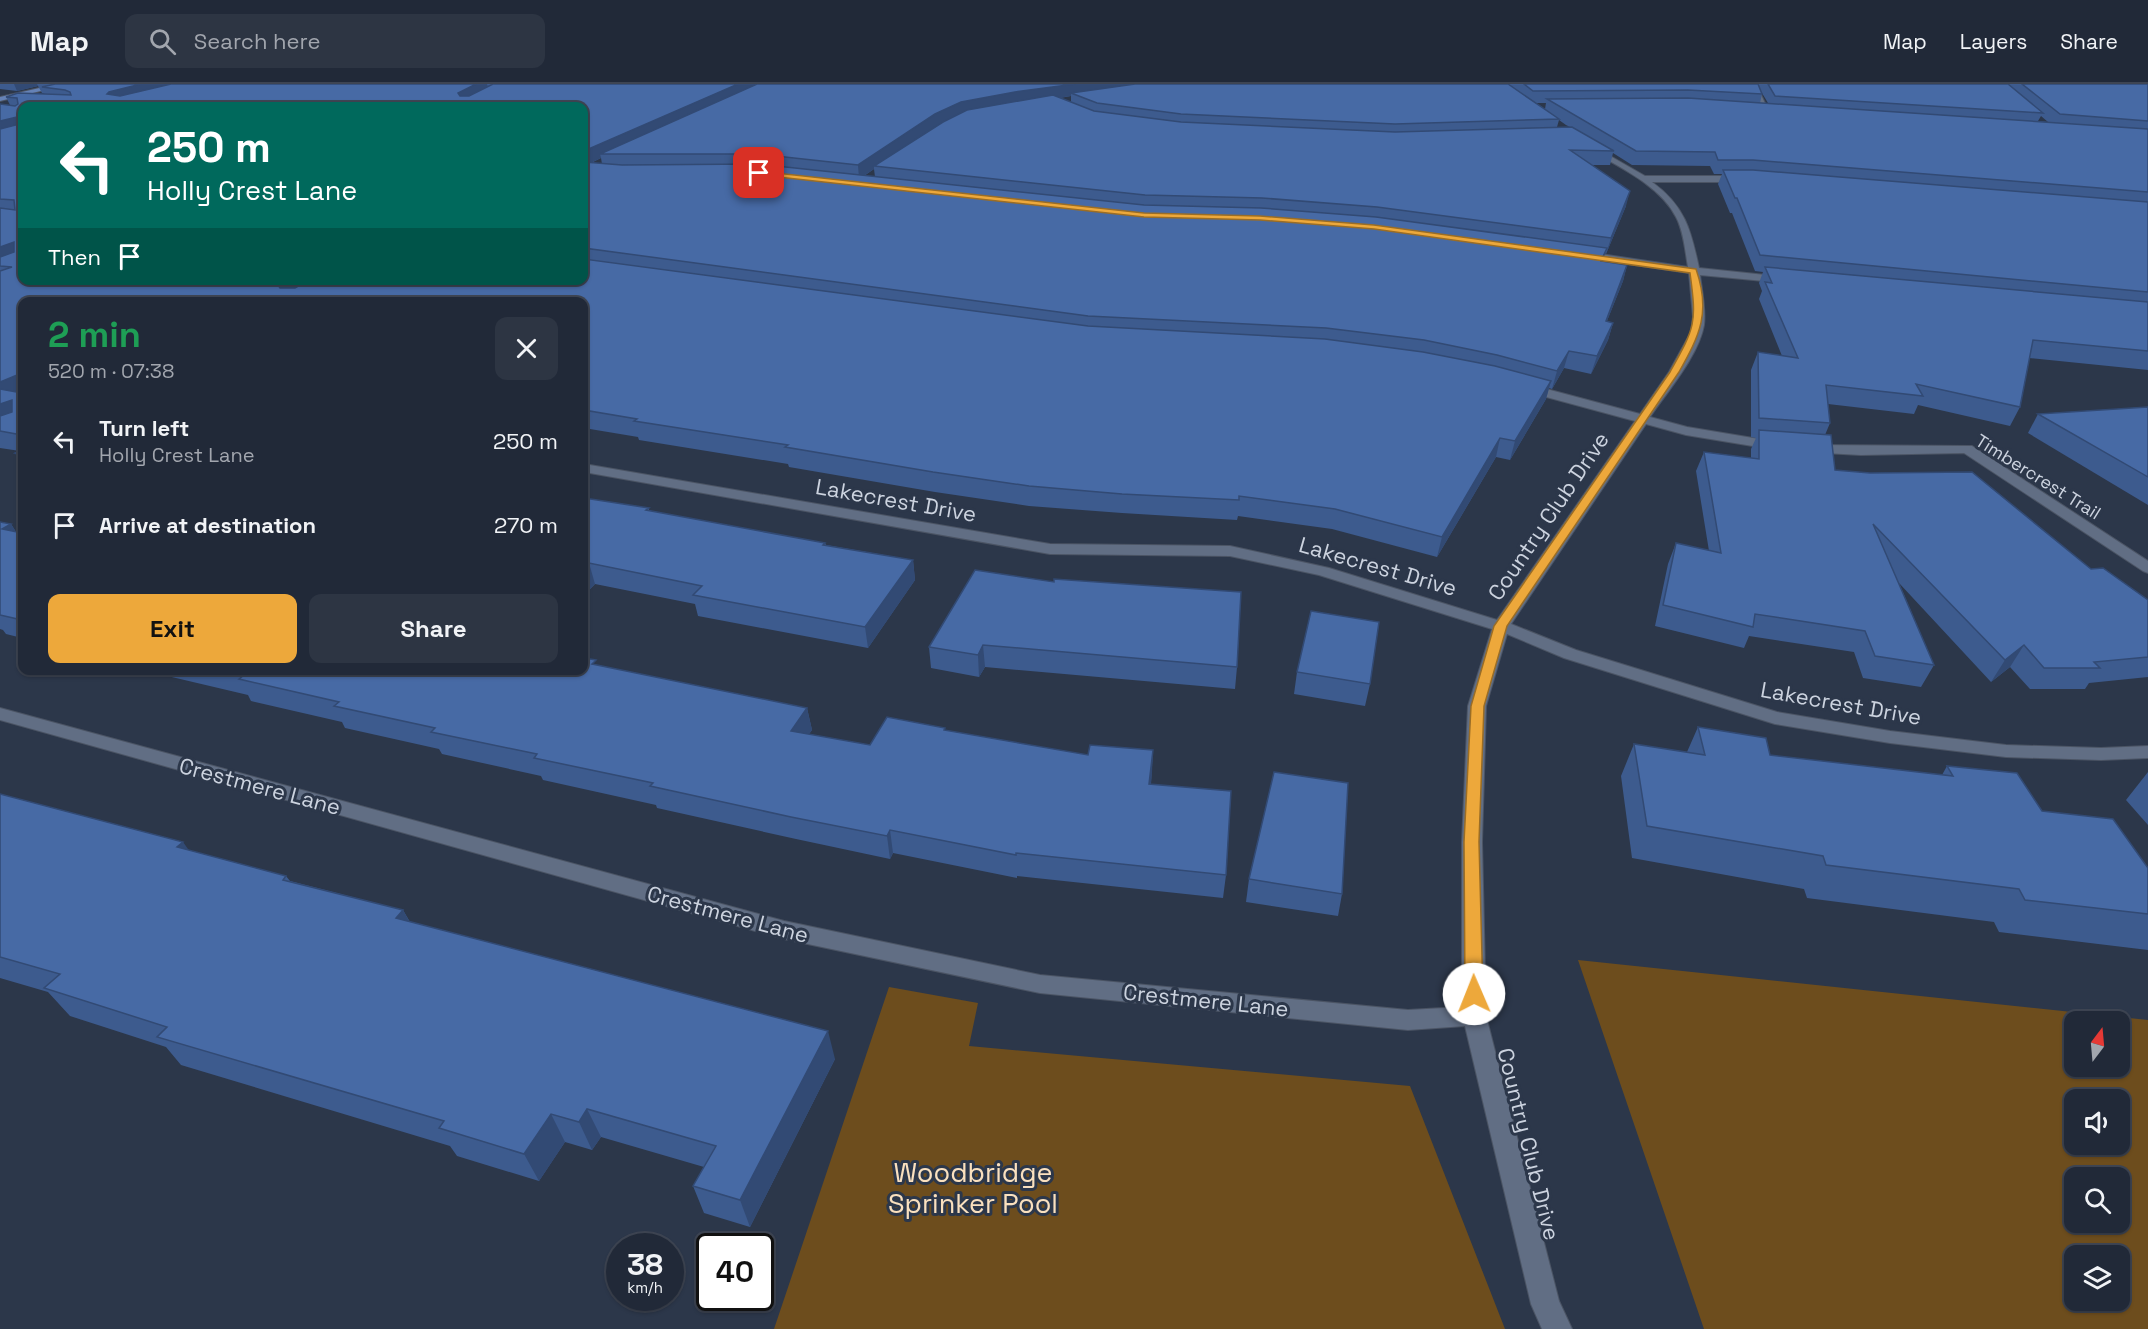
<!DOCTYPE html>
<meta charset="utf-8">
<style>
body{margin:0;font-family:"Space Grotesk",sans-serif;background:#2d3543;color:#f1f3f6;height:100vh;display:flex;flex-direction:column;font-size:22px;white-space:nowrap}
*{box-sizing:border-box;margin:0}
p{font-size:20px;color:#a2a6ae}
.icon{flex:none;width:33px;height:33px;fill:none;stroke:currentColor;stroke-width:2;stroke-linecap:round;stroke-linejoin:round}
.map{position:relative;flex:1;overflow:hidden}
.side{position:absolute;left:18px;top:213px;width:570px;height:378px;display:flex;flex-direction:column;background:#212938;border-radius:12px;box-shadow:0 2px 4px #0004,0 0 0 2px #3e4553}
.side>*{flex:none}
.guide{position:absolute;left:18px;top:18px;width:570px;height:183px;border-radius:12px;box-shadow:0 2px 4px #0004,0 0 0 2px #3e4553;background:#00695c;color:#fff;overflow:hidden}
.needle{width:39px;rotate:16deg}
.controls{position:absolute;left:2064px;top:927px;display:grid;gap:12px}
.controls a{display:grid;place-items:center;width:66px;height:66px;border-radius:12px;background:#212938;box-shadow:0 2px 4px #0004,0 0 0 2px #3e4553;font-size:30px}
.speed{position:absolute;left:606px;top:1149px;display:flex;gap:12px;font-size:30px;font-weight:700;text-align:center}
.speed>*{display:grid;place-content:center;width:78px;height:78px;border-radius:50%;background:#212938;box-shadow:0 2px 4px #0004,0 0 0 2px #3e4553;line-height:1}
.speed small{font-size:15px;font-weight:400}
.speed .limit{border:3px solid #111;border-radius:9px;background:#fff;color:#111}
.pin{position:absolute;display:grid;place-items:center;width:51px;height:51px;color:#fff;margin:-26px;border-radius:12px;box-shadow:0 3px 9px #0006}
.me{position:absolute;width:66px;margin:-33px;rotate:359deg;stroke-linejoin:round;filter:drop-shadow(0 0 4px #0008)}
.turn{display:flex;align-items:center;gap:21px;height:126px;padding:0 30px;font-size:27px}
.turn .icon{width:78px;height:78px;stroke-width:2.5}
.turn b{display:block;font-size:42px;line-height:51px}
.then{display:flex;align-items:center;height:57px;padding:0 30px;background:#0003;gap:12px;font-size:22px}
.round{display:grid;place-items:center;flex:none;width:63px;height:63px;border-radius:12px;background:#2d3543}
.head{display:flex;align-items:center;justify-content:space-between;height:102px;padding:0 30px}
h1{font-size:36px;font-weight:600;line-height:45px;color:#1e9e55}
.button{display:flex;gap:12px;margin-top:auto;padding:12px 30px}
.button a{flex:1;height:69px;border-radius:12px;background:#eda83b;color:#111;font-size:24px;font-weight:600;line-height:69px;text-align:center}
.button a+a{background:#2d3543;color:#f1f3f6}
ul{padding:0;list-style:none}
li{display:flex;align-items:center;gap:18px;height:84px;padding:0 30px}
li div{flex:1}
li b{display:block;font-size:22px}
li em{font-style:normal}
header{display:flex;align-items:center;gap:36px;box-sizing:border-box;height:84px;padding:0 30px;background:#212938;border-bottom:2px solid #3e4553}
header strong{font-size:28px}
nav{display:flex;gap:33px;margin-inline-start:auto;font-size:21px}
.search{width:420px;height:54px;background:#2d3543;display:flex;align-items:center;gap:15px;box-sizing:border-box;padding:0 21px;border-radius:12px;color:#a2a6ae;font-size:22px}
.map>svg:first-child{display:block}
</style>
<header>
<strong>Map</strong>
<div class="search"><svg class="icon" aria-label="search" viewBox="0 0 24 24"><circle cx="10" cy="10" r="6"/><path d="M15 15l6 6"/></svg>Search here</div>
<nav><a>Map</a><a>Layers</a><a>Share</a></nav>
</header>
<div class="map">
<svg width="2148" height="1245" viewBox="0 0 2148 1245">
<rect width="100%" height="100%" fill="#2c374a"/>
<g fill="#6d4d1d" fill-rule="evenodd">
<path d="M1578,876l570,60v309h-444zM2074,938h46v44h-46zM2074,1016h46v44h-46zM2074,1094h46v44h-46zM2074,1172h46v44h-46z"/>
<path d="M889,903l89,16 -9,43 441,40 95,243h-731z"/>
</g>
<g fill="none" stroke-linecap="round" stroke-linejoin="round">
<g stroke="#4b5464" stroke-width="2">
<g id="minor">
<path d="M1750,0h6l14,30 -7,-2z"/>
<path d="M1591,61l54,31h100l4,3 -4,3h-93c33,24 39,48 47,86l86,9 5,3 -5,3 -85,-8c2,16 6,34 4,50 -5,30 -37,67 -54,92l37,10 90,15 7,4 -7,4 -91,-15 -40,-11 -135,200 65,26 201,62 113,19 116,14 95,3 47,-2v12l-47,2 -95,-3 -116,-14 -115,-19 -211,-66 -57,-24 -21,72 -4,136 4,174 73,285 13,28h-30l-11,-25 -66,-278 -57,4 -368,-37 -256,-54 -784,-219v-12l784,213 256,54 368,35 54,-3v-165l6,-136 24,-77 -173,-54 -89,-19 -180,-2 -466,-82v-8l466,80 180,2 99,22 168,52 138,-199 -115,-31 -2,-3 6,-4 116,31 29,-42 22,-40 2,-15 -4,-44 -109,-16 -5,-3 5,-3 108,16c-3,-16 -4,-35 -12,-50 -16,-32 -59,-51 -88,-68l-1,-2z"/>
<path d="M1811,361l161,1 176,115v12l-5,-2 -179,-118 -103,2 -55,-3 -2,-3 2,-3z"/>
</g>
</g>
<g stroke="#4b5464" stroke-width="2">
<path id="major" d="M57,0h12l-69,17v-4z"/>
</g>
<use href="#minor" fill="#616e84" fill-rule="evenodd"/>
<use href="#major" fill="#6582b6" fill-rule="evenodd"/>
</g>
<g fill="#3d5b8e" fill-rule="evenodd">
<path d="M0,0h2148v286l-119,-12 -9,49 -10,19 -92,-21 -4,9 -86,-10 2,19 -5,12 10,35 256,99 57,31v77l-59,6 -4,6h-55l-20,-22 -19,15 -92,-99 35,82 -13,22 -58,-9 -9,-26 -105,-16 -5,12 -89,-22 13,-62 8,-21 33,8 -13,-80 8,-19 47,6v-9l5,-11 -5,-1v-67l7,-18 24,4 -23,-57 3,-8 -3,-8 4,-11 -8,-1 -23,-58h-2l-12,-29 4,-10h-8l-4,-8 -78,-1 -19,-12 -3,12h-19l35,41 -20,48 -1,-1 -2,8 24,4 -4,16 -16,40 6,2 -5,17 -17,34 -27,-6 -12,21 -3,-1 -3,11 -36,61 -14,-3 -59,100 -105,-28 -94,-13 -1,4 -115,-7 -93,-7 -94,-14 -146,-25 -1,-3 -149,-24 -1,-3 -54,-9v-126h-562v163l-7,-12 5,-2 -20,-3v-344l10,1 -4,-8 39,-3 -3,-1 -4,-7 -21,5 -17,-2zM1759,4l9,15h-8l2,-9zM1071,12v6l-11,-4zM1535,19h11l-1,6zM584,22v174h-562zM2041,32l7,6 -10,-1zM1559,36l7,5 4,2h-13zM601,74l1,6 -11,-1zM874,85l1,8 -11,-1z"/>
<path d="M2148,323v98l-120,-72 10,-19z"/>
<path d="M584,414l65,10v3l176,32 1,2 87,15 2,20 -47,68 -170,-32 -3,-12 -100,-20 -6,6 -5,-1z"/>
<path d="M0,438l11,2 5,8 6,1v105l-16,-4 -3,-4 -3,-1z"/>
<path d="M975,486l262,97 -2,22 -250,-22 -6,10 -48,-9 -2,-21z"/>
<path d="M597,581l210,43 5,22 -3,4 61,11 76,-14 142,24 65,-5 -2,34 75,91 -3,23 -206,-22v2l-124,-25 -3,6 -94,-20 -139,-31 -1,-3 -113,-25 -2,-4 -99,-22 -3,-5 -94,-21 -3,-6 -91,-21 -3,-6 -106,-25h442z"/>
<path d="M1297,588l73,12 -5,22 -71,-12z"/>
<path d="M1698,643l72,28 172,20 5,-9 95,45 106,57v82l-149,-18 -5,-10 -187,-24 -3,-9 -172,-31 -11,-82 13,-32 53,8z"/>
<path d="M2148,688v53l-22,-25z"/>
<path d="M0,710l189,57 97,25 4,5 113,29 7,12 425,137 -85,168 -46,-14 -11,-27 11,-19 -103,-30 -9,13 -27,-8 -26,39 -82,-25 -7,-10 -269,-81 -15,-18 -96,-31 -22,-24 -48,-14z"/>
<path d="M1249,795l93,15 -4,22 -92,-14z"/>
</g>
<g fill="#324a74">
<path d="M14,0h23l1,2 -21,5z"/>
<path d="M141,0h54l-81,20 -7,-10 2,-2z"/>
<path d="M476,0h11l2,7 -27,15 -4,-13z"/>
<path d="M738,0h29l-167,70 1,4 -17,8v-15z"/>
<path d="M1075,0h91l-95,9v3l-55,8 -142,62v3l-15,10 -1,-14 77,-51 26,-12 54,-10z"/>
<path d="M17,33l5,12 -22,7v-15z"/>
<path d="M1630,107l-4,15 -20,48 5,-16z"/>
<path d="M14,158l8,15 -22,9v-19z"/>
<path d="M1627,181l-4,16 -23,57 6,-17z"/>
<path d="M286,196h38l-39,22 -7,-17z"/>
<path d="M1613,239l-5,17 -17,34 6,-18z"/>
<path d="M1569,267l-5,17 -12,21 5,-18z"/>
<path d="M22,289v44l-22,10v-45z"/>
<path d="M1551,297l-5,18 -36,61 5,-19z"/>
<path d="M1500,354l-4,19 -59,100 5,-20z"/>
<path d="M11,440l11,17 -20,-12z"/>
<path d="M913,476l2,20 -47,68 -3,-21z"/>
<path d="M589,479l6,21 -6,6 -5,-19v-3z"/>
<path d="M983,561l2,22 -6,10 -1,-22z"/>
<path d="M2024,561l-14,22 -19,15 14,-22z"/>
<path d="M807,624l5,22 -17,23 -4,-22z"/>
<path d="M1153,666l-1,23 -4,34 1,-23z"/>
<path d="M890,746l3,23 -3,6 -3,-23z"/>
<path d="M183,758l20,28 -26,-23z"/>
<path d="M403,826l16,29 -23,-21z"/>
<path d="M828,947l7,28 -85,168 -10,-27z"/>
<path d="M587,1025l14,28 -9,13 -13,-28z"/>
<path d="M551,1030l14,28 -26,39 -15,-27z"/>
</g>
<g fill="#476aa5" stroke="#324a74" stroke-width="1.5">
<path d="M55,0h86l-32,8 -2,2 13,2 51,-12h305l-18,9 2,3h9l24,-12h245l-154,67v-45h-562v174h264l-8,5 2,3h15l14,-8h275v-21l504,67 237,13 98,13 72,14 56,15 -36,60 -15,-3 -58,99 -107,-28 -96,-13v4l-117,-6 -93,-8 -96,-14 -148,-25 3,-2 -154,-24 3,-2 -53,-9v-108h-562v71l-22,9v-111l12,-4 -12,-1v-9l14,-5v-10l-14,5v-39l15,2 -1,-10 -14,-1v-70l16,-4 1,-8 -17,4v-17l15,2 3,-2 -1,-6 -11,-1 12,-4 53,2 -1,-3 -5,-2 -23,-3z"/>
<path d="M757,0h318l-60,8 -54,10 -26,12 -77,51 -101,-11h-157z"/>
<path d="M1135,0h373l51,35 -164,5 -214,-10 -84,-11 -26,-10z"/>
<path d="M1524,0h234l4,10 -74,-4 -155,1z"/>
<path d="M1768,0h240l35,29 -268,-17z"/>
<path d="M2022,0h126v37l-88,-7z"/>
<path d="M1053,11l41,16 87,11 214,10 177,-5 42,24 -44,-1 60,41 -19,47 -234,-31 -115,-9 -117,-3 -271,-29 69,-44 24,-12z"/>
<path d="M1688,14l460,31v63l-395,-32h-35l-3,-8 -79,-1 -89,-52z"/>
<path d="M584,78l38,3 135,-1 387,41 117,3 115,9 231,31 -6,13 26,4 -21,56 7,2 -16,33 -28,-5 -12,20 -60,-16 -73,-15 -98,-12 -238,-12 -504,-68z"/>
<path d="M1723,86h30l395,32v90l-388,-37 -23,-57h-2z"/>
<path d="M1765,183l383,35v49l-115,-11 -13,67 -104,-23 7,12 -97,-11 4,38 -71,-5 -1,-66 40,6 -33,-76 7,1z"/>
<path d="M0,305l22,4v42l-22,-4v-15l12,-4v-12l-12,4z"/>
<path d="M2148,323v70l-110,-63z"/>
<path d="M1759,346l72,5 4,35 35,3 102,-1 119,97 12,-1 45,32v57l-54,5 6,6h-56l-20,-23 -19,15 -132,-136 61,141 -59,-9 -10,-25 -110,-17 -2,13 -90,-22 13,-62 45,10 -17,-101 55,7z"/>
<path d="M22,366v5l-7,-2z"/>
<path d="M584,414l65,10 -3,2 179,33 -2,2 90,15 -48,67 -172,-32 9,-9 -113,-23 -5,5z"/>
<path d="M0,438l11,2 -9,5 20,4v87l-22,-5z"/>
<path d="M975,486l79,12v-3l187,13 -4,75 -254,-22 -5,10 -49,-8z"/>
<path d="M1311,527l68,11 -9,62 -73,-12z"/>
<path d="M584,574l12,2 -4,4 215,44 -16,23 79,14 17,-28 58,11 -1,2 144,25 2,-10 63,5 -4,34 82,7 -5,84 -210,-22v2l-126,-25 -3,6 -96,-19 -141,-31 3,-3 -119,-25 3,-4 -106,-22 4,-4 -101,-22 5,-4 -100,-23 5,-4 -20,-5h360z"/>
<path d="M1698,643l68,11 4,17 183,21 -6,-10 70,7 25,38 71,8 35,49v46l-123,-14 -6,-11 -193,-24 -3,-9 -176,-30 -13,-82 71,11z"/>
<path d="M1274,688l74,11 -6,111 -93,-15z"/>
<path d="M0,710l183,48 -6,5 109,29 -3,4 120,30 -7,8 432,113 -88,169 -47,-14 23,-40 -129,-37 -8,13 -28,-8 -27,40 -85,-26 5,-7 -287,-84 10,-10 -123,-39 16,-14 -60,-17z"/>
</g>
<path fill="#eda83b" stroke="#9a6d26" stroke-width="1.5" d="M757,87l387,42 116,3 114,9 322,44c15,43 4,66 -17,103l-172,254 -23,80 -5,136 4,152 -3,6 -6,2 -6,-2 -3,-6 -1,-152 7,-136 23,-80 176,-254c25,-45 27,-48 20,-99l-316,-44 -114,-9 -116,-3 -385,-42z"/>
<g text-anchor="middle" stroke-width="6" stroke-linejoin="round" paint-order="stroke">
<g font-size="18" fill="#ccd3df" stroke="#2c374a">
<text transform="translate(2038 393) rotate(32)" y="6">Timbercrest Trail</text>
</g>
<g font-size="22" fill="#ccd3df" stroke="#2c374a">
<text transform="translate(896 416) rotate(10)" y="8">Lakecrest Drive</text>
<text transform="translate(1548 432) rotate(-56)" y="8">Country Club Drive</text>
<text transform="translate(1378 482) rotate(16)" y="8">Lakecrest Drive</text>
<text transform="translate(1841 619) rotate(10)" y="8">Lakecrest Drive</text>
<text transform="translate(260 702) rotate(15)" y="8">Crestmere Lane</text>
<text transform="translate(728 830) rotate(15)" y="8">Crestmere Lane</text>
<text transform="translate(1206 916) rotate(6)" y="8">Crestmere Lane</text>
<text transform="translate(1529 1060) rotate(76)" y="8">Country Club Drive</text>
</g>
<g font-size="27" fill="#fae0be" stroke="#2c374a">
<text x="973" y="1098">Woodbridge<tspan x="973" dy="31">Sprinker Pool</tspan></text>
</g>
</g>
</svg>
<div class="controls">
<a><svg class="needle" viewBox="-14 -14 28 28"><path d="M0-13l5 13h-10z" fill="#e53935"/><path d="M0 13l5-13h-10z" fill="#a2a6ae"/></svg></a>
<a><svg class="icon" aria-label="sound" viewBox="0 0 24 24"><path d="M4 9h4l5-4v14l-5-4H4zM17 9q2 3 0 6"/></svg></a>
<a><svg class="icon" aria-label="search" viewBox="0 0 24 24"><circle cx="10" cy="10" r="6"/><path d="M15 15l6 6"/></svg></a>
<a><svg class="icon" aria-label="layers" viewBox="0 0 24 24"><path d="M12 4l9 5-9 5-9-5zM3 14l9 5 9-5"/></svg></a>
</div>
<div class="speed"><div>38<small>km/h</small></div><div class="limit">40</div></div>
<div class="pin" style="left:759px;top:89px;background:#d93025"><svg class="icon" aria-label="arrive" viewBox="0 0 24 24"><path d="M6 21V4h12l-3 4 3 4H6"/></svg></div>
<svg class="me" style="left:1474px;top:910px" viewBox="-20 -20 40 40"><circle r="19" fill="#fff"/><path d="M0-13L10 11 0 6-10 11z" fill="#eda83b"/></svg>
<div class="guide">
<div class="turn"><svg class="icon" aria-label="left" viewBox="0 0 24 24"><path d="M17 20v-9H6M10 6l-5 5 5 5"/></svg><div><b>250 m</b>Holly Crest Lane</div></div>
<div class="then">Then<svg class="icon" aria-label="arrive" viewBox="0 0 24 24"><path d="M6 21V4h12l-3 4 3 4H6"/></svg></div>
</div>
<section class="side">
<div class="head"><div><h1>2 min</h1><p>520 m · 07:38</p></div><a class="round"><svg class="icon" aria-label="close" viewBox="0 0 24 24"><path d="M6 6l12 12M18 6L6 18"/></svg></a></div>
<ul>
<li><svg class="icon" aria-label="left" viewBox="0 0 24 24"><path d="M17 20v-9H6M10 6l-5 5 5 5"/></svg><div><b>Turn left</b><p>Holly Crest Lane</p></div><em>250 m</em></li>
<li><svg class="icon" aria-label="arrive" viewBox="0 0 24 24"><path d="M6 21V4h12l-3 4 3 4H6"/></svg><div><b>Arrive at destination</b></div><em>270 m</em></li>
</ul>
<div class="button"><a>Exit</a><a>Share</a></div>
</section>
</div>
